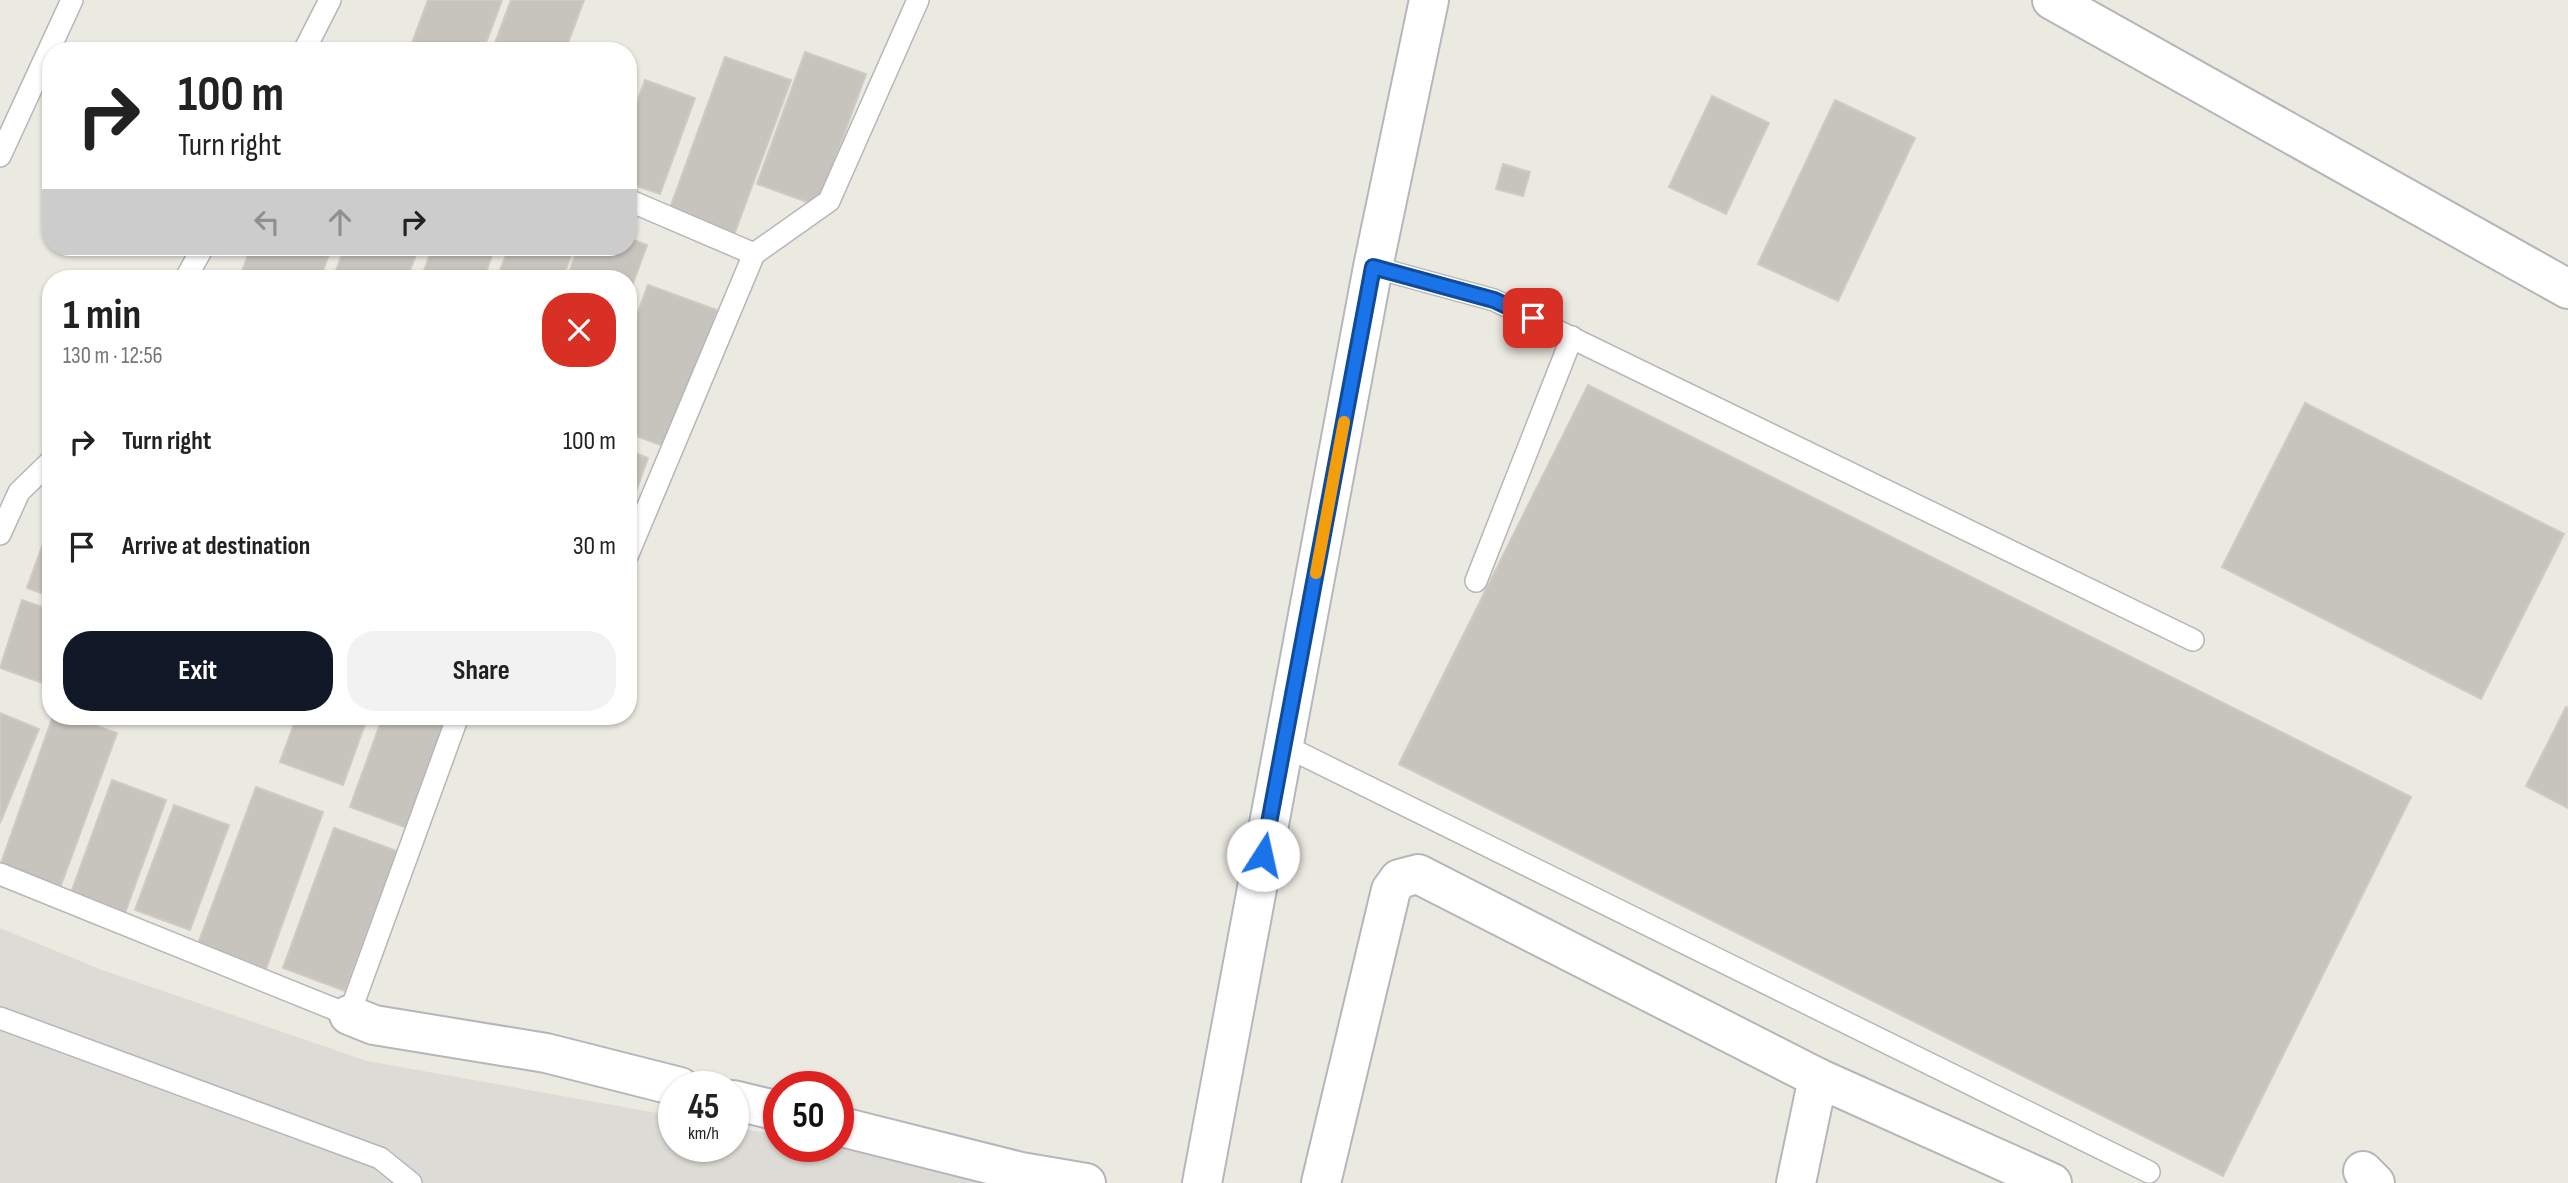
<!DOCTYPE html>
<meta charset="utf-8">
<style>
body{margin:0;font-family:"Sofia Sans Condensed",sans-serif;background:#f2f2f2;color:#222;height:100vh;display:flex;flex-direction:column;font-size:26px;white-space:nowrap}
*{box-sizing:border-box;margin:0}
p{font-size:23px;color:#767676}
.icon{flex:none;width:38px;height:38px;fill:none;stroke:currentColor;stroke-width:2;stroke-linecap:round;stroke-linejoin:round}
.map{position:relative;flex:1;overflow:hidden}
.sheet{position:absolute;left:42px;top:270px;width:595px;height:455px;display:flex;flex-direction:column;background:#fff;border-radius:28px;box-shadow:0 2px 5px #0004}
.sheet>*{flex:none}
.banner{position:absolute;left:42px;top:42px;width:595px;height:214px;border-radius:28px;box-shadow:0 2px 5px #0004;background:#fff;color:#222;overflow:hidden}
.speed{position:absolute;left:658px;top:1071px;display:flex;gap:14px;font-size:35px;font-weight:700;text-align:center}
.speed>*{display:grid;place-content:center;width:91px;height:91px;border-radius:50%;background:#fff;box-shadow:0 2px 5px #0004;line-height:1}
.speed small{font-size:18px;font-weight:400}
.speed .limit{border:10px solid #d22;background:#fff;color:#111}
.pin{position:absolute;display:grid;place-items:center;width:60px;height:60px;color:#fff;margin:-30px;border-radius:14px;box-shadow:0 4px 10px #0006}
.me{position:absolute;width:77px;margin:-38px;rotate:10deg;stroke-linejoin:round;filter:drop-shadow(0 0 5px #0008)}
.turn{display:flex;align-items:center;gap:24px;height:147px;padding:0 21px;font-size:32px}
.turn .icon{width:91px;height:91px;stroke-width:2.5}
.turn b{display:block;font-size:49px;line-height:60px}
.lanes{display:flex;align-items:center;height:66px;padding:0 21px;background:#0003;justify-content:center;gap:35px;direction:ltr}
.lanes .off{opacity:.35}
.round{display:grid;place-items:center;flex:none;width:74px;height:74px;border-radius:28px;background:#f2f2f2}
.headline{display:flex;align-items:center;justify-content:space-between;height:119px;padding:0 21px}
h1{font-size:42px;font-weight:700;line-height:52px}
.primary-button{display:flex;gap:14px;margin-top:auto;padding:14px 21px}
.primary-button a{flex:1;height:80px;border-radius:28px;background:#111827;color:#fff;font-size:28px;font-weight:700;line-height:80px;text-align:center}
.primary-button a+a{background:#f2f2f2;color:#222}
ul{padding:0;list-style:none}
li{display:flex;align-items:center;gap:21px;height:105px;padding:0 21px}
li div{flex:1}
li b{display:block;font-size:26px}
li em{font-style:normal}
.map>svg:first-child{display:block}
</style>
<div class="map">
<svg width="2568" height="1183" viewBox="0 0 2568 1183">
<rect width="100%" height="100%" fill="#ebeae1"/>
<path fill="#dddbd5" d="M0,928l102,42 265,91 307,55v30h59v-19l46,8v11h59l203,37h-1041z"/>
<g fill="#c7c4be" stroke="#cfcbc0" stroke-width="2">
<path d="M428,0h74l-19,51h-74z"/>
<path d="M511,0h73l-19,51h-73z"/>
<path d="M805,52l61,22 -48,132 -61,-22z"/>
<path d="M725,57l66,23 -57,155 -65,-24z"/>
<path d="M645,80l50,18 -35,96 -32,-11v-56z"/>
<path d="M1712,96l57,27 -43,91 -57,-27z"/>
<path d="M1835,100l80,38 -77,163 -80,-37z"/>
<path d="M1503,164l27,8 -7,24 -27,-7z"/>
<path d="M628,238l19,7 -19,52v-19h-61l11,-31h50z"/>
<path d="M251,247h81l-12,31h-67l-12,-4z"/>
<path d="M345,247h74l-12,31h-74z"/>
<path d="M433,247h62l-11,31h-63z"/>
<path d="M509,247h65l-11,31h-66z"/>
<path d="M648,285l69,25 -51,137 -38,-14v-94z"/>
<path d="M1588,385l823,412 -188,379 -824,-412z"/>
<path d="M2305,403l259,131 -83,165 -259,-132z"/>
<path d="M628,450l20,8 -20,55z"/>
<path d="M49,527l2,1v158l-51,-18 22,-68 20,7 5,-12 -20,-7z"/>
<path d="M2566,707l2,1v100l-42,-22z"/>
<path d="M0,713l39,16 -39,94z"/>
<path d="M53,716h16l48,17 -57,155 -60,-22z"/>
<path d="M297,716h71l-25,69 -63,-23z"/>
<path d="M383,716h65l-41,112 -57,-21z"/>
<path d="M112,780l54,20 -41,113 -54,-20z"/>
<path d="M256,787l67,25 -57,157 -68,-25z"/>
<path d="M174,805l55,20 -39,105 -55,-20z"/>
<path d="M334,828l63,23 -52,140 -62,-23z"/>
</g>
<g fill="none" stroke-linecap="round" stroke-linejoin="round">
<g stroke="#b4b6bb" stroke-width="24">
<g id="service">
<path d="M304,51l26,-51"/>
<path d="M0,156l72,-156"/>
<path d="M628,200l126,54"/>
<path d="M1373,267l121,33 699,340"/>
<path d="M186,278l17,-31"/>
<path d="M0,534l19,-42 32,-31"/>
<path d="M628,554l126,-300 75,-53 89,-201"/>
<path d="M1476,581l96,-244"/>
<path d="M1283,745l866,427"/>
<path d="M0,874l349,141 109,-299"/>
<path d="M0,1018l380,140 31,25"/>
</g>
</g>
<g stroke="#b4b6bb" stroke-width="42">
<g id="minor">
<path d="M2052,0l516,289"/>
<path d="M349,1015l25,10 172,28 134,34"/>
<path d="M1818,1078l234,105"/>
<path d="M733,1100l46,11"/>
<path d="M838,1126l183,46 65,11"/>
<path d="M2363,1171l12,12"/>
<path d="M1321,1183l70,-293 8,-11 19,-5 400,204 -22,105"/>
</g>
</g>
<g stroke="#b5b7bd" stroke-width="42">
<path id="secondary" d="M1202,1183l171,-916 56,-267"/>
</g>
<use href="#service" stroke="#fff" stroke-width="21"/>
<use href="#minor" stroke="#fff" stroke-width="38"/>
<use href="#secondary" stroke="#fff" stroke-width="38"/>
</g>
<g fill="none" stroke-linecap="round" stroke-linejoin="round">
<g stroke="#114b97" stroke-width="18">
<path id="route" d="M1263,855l110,-588 121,33 39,18"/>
</g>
<use href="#route" stroke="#1a73e8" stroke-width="12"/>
<path stroke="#f59e0b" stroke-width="12" d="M1316,573l28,-151"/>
</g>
</svg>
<div class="speed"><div>45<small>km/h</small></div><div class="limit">50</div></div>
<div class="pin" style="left:1533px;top:318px;background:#d93025"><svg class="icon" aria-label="arrive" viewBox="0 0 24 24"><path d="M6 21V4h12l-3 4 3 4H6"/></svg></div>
<svg class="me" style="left:1263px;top:855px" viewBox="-20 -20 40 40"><circle r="19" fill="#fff"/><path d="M0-13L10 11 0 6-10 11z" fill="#1a73e8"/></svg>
<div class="banner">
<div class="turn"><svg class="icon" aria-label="right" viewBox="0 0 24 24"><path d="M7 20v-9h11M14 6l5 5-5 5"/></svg><div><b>100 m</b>Turn right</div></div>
<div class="lanes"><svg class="icon off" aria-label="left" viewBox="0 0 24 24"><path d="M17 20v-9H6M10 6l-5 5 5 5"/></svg><svg class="icon off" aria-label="ahead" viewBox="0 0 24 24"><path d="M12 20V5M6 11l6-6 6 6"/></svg><svg class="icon" aria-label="right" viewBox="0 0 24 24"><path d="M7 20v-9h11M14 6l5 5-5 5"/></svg></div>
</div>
<section class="sheet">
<div class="headline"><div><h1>1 min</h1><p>130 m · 12:56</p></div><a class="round" style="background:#d93025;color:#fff"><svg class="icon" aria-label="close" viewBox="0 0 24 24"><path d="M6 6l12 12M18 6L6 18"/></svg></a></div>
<ul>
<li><svg class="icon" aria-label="right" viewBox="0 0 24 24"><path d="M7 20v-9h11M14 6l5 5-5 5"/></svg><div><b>Turn right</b></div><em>100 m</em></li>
<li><svg class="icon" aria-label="arrive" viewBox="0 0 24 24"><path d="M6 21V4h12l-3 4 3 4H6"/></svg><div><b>Arrive at destination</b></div><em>30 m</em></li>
</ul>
<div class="primary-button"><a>Exit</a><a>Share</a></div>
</section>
</div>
